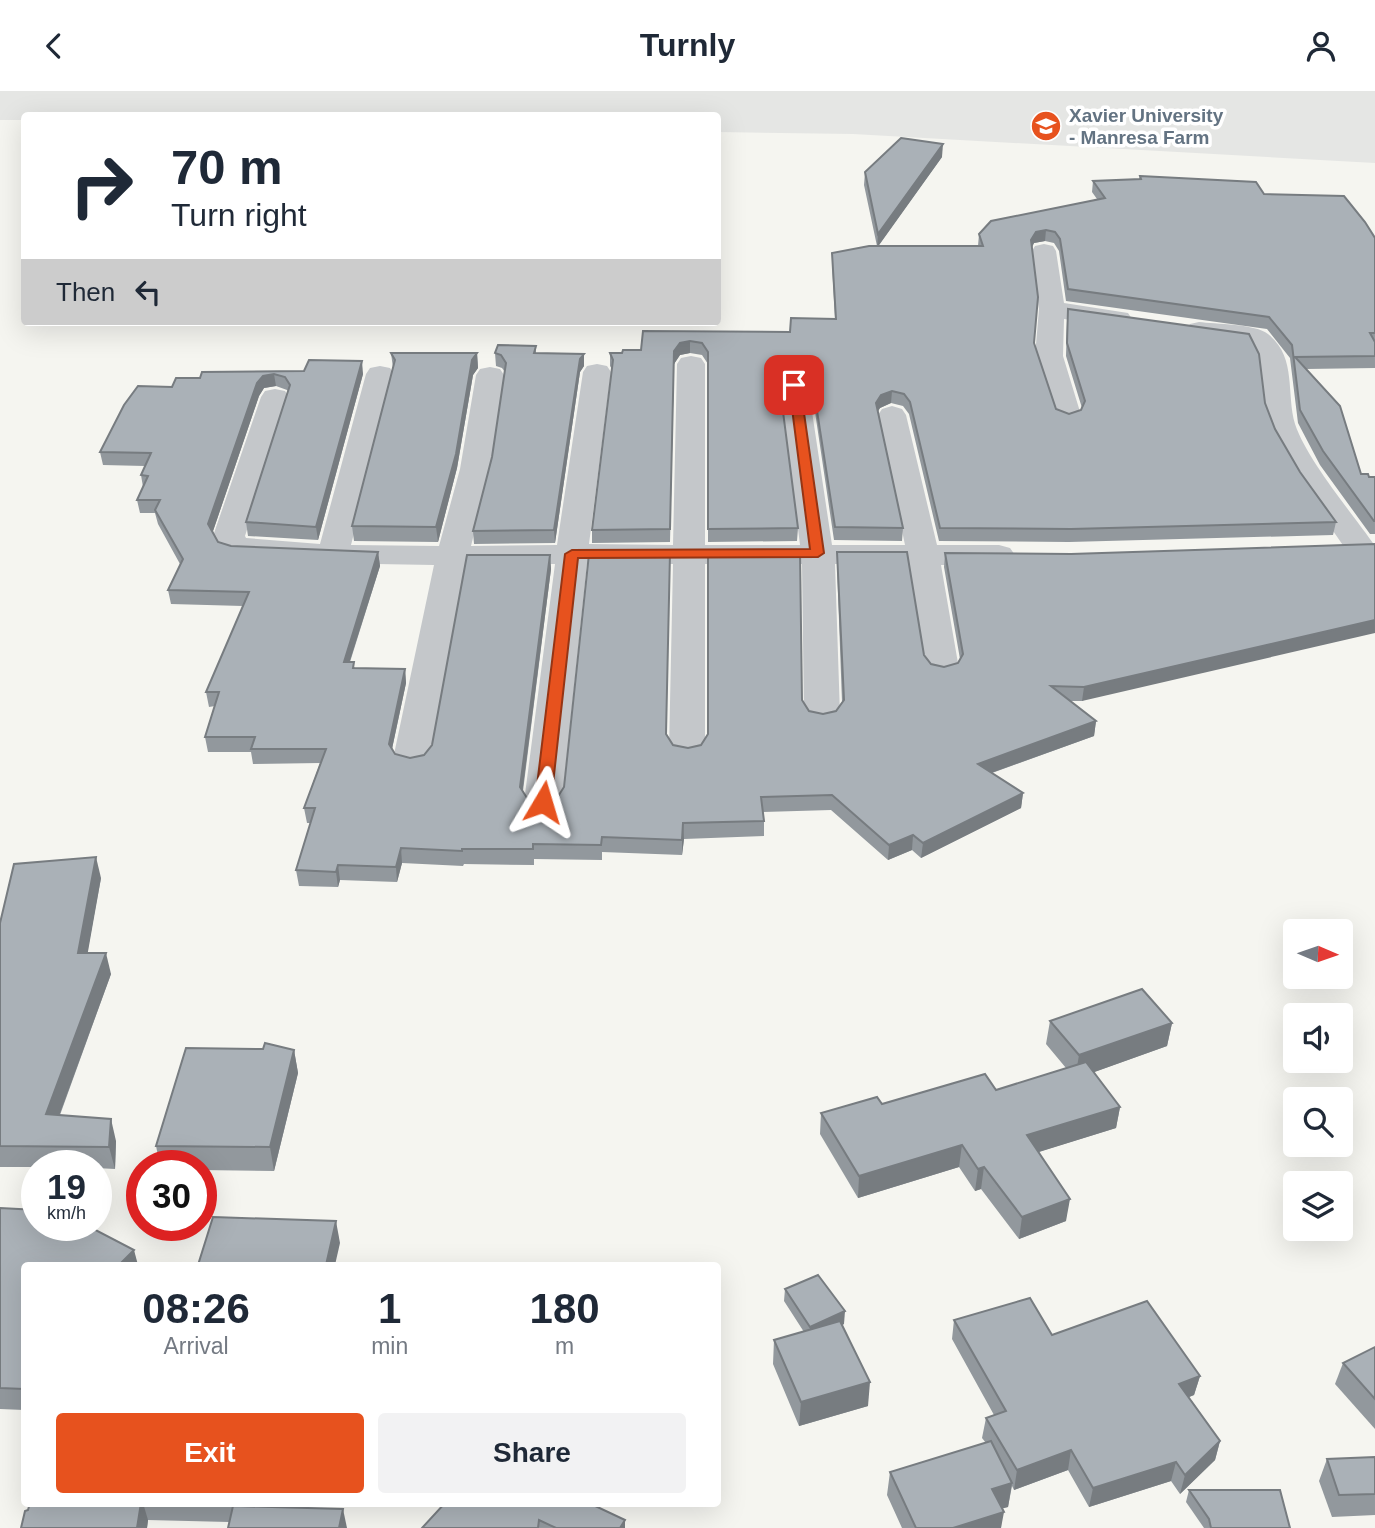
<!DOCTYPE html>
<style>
body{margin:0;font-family:Helvetica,sans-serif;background:#f2f2f3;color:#1f2937;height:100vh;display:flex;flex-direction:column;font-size:26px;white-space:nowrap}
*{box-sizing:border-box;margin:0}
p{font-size:23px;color:#747a83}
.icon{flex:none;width:38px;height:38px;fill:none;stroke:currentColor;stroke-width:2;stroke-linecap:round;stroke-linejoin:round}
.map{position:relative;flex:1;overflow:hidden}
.panel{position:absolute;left:21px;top:1171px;width:700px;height:245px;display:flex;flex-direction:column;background:#fff;border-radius:7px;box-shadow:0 7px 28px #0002}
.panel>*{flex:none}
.banner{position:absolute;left:21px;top:21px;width:700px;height:214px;border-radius:7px;box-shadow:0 7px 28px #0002;background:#fff;color:#1f2937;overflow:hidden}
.needle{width:46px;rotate:92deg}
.tools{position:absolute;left:1283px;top:828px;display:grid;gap:14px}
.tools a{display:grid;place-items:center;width:70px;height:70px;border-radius:7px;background:#fff;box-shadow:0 7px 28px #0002;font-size:35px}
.speed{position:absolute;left:21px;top:1059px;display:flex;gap:14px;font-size:35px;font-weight:700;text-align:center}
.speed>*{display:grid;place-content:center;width:91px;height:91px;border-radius:50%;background:#fff;box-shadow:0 7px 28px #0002;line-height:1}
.speed small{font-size:18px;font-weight:400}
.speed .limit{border:10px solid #d22;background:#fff;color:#111}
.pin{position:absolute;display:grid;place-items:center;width:60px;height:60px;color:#fff;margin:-30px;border-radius:14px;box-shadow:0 4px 10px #0006}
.me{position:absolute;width:77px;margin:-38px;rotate:7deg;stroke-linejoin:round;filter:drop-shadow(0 0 5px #0008)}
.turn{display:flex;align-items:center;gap:24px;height:147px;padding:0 35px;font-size:32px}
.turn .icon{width:91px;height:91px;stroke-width:2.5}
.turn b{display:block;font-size:49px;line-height:60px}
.then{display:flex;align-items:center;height:66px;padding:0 35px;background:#0003;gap:14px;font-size:26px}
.eta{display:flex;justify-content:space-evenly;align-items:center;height:119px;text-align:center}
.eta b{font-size:42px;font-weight:600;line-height:49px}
.primary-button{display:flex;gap:14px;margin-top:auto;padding:14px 35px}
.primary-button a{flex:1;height:80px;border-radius:7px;background:#e7521e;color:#fff;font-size:28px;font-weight:600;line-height:80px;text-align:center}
.primary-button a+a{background:#f2f2f3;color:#1f2937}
header{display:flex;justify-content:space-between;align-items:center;height:91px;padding:0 35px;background:#fff;font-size:32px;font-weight:600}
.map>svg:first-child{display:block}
</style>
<header><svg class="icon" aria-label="back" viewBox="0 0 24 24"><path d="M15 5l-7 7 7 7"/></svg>Turnly<svg class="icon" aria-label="person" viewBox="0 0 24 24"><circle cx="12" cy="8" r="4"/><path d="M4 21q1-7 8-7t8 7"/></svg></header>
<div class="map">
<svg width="1375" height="1437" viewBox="0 0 1375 1437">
<rect width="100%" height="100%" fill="#f5f5f0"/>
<path fill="#e5e6e4" d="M0,0h1375v72l-522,-29 -135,-2v-17h-694v5h-24z"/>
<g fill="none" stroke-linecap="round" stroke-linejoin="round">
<g fill="#c4c7ca" fill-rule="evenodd">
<path d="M1044,153l9,2 3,5 8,52 64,10 4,6 -4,6 -9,2 -55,-8 -1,37 18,59 -4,6 -10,3 -10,-3 -4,-6 -18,-59 4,-47 -7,-58 3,-5z"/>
<path d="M1199,231c16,2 57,2 69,12 29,23 18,59 27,90 12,36 57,89 80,122l-4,8 -11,3 -11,-3 -60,-87 -22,-43 -8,-66 -11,-14 -58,-8 -4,-6 4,-6z"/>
<path d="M691,265l10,2 4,6v181h95l-20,-160 4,-6 10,-2 10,2 4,6 24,160h73l-27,-130 4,-6 10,-3 10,3 4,6 31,130h62l11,3 5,7 -5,7 -11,3h-58l18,104 -5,7 -12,3 -12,-3 -5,-7 -17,-104 -73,-1 5,151 -5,8 -13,3 -13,-3 -5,-8 -2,-151h-97v185l-5,8 -13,3 -13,-3 -5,-8 4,-185h-86l-25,238 -5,8 -14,4 -14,-4 -5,-8 31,-238 -88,1 -36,194 -6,8 -13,3 -13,-3 -6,-8 41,-194 -115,-2 -85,-6 -11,-3 -10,-18 48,-139 4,-6 10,-2 10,2 4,6 -44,139 1,2 74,6 46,-170 4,-6 10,-2 10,2 4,6 -43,171 88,1 21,-77 16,-94 4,-6 10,-2 10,2 4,6 -14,94 -19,77 86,-1 26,-173 4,-6 10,-2 10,2 4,6 -22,172 84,1 4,-181 4,-6z"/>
</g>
</g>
<g fill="#92989d">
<path d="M942,66l-64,89h100l1,-12 118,-35 -5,-7 1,-11 46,-2 1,-3 124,18 111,44v130l-69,1 55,105 8,3h6v57h-5l-50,-69 -22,-42 -8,-65 -23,-29 -201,-28 -7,-50 -5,-8 -9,-2 -11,2 -2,5 2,95 22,66 13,5 12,-4 1,-2 -16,-52 1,-35 1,-12 197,94 10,26 25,43 36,50 -3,13 -264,7 -130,-1 -30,-127 -6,-8 -12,-3 -11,5 -2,3 25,117 -1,13 -68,-1 -23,-155 -6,-9 -12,-2 -11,4 -3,4 19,146 -1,13 -89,1v-178l-6,-9 -12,-2 -10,2 -6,9 -4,178 -78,1v-13l20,-161 -2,-3v-13h12l19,-3 2,-19 147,1 45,-13 -3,-54v-12l45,-7 -13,-61 1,-13z"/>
<path d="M536,255v7l48,1v12l-4,6 -25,171 -81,1 -1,-13 19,-74 13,-85 -3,-4 -6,-2 -1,-13z"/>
<path d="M391,262h86l1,15 -5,7 -16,93 -19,74 -84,-1 -2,-15 41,-158z"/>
<path d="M202,281l161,2 -45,166 -70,-4 -2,-14 42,-131 -1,-1 -11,-4 -12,2 -5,8 -46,135 5,11 13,4 147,6 2,14 -30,96 5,6 50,1 1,14 -14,66 3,5 15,4 14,-3 8,-10 118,-190 1,14 -28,222 4,7 16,4 14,-4 110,-63 6,10 15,3 13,-3 101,-45 7,11 14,3 13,-3 6,-9 -5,-136v-14l94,112 13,3 14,-4 2,-4 -16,-92 1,-14 126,1 304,-10 -293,157h-12l26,20 -2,15 -102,37 31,20 -2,15 -100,50 -9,-8 -24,10 -57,-50 -68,2 1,9v15l-80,3 -2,16 -80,-3v8l-68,-1v6l-70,-1 -1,2 -61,-3 -5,19 -57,-2 -2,7 -39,-1 -3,-16 15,-47h-4l-3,-15 16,-45 -67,1 -2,-12h-43l-3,-15 10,-31 -6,1 -3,-15 37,-86 -72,-2 -3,-14 12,-26 -22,-40 -3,-11h-15l-3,-13 6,-13 -2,-12 4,-9 -42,-1 -3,-13 72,-65 28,-9z"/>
<path d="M101,787l-14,75 24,21 -51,141 56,26 -1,28 -19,-1v-3h-59v2h-37v-244z"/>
<path d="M1050,930l122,2 -5,23 -73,26 26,35 -4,21 -78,24 28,69 -47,18 -38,-50 -6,2 -16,-24 -101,31 -38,-64 1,-21 175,-23 70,-22 -20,-24z"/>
<path d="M294,959l4,23 -24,98 -73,-1v-5h-41l-4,-19z"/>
<path d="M0,1117l24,57v145l-24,-1z"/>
<path d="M785,1198l59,35 -2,1 26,81 -69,20 -26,-62 1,-24 30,-8 -20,-31z"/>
<path d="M954,1229l98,15 148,41 -6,19 -5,2 31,44 -5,19 -35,34 -9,-13 -82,26 -21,-37 -54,20 -2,-4 -4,21 -6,1 -1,20h-99l-15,-33 3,-23 96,-29 -4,-5 4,-20 8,-3 -42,-76z"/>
<path d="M1375,1256v82l-40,-45 8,-21z"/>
<path d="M1375,1366v58l-43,2 -13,-36 8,-22z"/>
<path d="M1189,1399l101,38h-86l-18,-26z"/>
<path d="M30,1412h226l-27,19 -81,-2 -1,8h-126z"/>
<path d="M445,1412l180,25h-203z"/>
</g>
<g fill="#777c80">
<path d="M943,53l-1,13 -65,91 1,-14z"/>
<path d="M1046,139l-1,11 -11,2 -5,8 2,-11 5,-8z"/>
<path d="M690,250v12l-10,2 -6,9 -4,178 4,-191 6,-8z"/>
<path d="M477,262l1,15 -5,7 -16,93 -19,74 -2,-15 36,-167z"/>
<path d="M584,263v12l-4,6 -25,171 -1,-13 26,-171z"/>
<path d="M362,270l1,13 -45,166 -2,-13z"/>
<path d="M794,271l-1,12 -11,4 -5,7 1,-12 4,-8z"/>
<path d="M274,283l2,12 -12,2 -5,8 -48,141 -3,-13 49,-141 6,-7z"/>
<path d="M892,300l-1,12 -11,5 -5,8 1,-13 5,-8z"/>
<path d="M378,461l2,14 -35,110 -1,-14z"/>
<path d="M550,464l1,14 -30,233 -1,-15z"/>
<path d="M1375,529v13l-293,68 2,-14z"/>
<path d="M405,578l1,14 -16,75 -1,-14z"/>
<path d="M1096,630l-2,15 -117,42 1,-14z"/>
<path d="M1023,702l-2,15 -100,50 2,-15z"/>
<path d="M683,732l1,16 -2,16v-15z"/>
<path d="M913,744l-1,15 -24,10 1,-15z"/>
<path d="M401,757l1,15 -5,19 -1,-15z"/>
<path d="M96,766l5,21 -17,96 -6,-21z"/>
<path d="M338,774l2,15 -2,7 -2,-15z"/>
<path d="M106,862l5,21 -59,161 -6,-21z"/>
<path d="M1172,932l-5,23 -92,33 4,-24z"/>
<path d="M294,959l4,23 -24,98 -4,-24z"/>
<path d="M1120,1016l-4,21 -93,29 4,-22z"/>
<path d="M111,1028l5,22 -1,28 -6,-22z"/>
<path d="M962,1054l-3,22 -101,31 1,-22z"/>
<path d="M984,1076l-3,22 -6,2 3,-22z"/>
<path d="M1070,1108l-4,22 -47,18 3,-22z"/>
<path d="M336,1130l4,22 -5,22h-9z"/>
<path d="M134,1159l4,15h-19z"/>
<path d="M845,1220l-1,13 -34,15v-12z"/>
<path d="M1200,1285l-6,19 -20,8 5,-19z"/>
<path d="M870,1291l-2,24 -69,20 2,-24z"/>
<path d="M1220,1350l-5,19 -35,34 5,-19z"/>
<path d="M1071,1359l-3,20 -54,20 3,-20z"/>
<path d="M1176,1371l-5,19 -82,26 4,-19z"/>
<path d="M1012,1392l-4,24 -19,5 3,-23z"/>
<path d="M141,1412h2l5,17 -1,8h-10z"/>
<path d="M248,1412h8l-3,19z"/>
<path d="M343,1418l4,19h-8z"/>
<path d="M1004,1421l-3,16h-48z"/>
<path d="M625,1429v8h-5z"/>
</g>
<g fill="#aab1b7" stroke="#777c80" stroke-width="2">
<path d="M901,47l42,6 -65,90 -13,-62z"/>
<path d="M1140,85l116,6 8,12 80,2 21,26 10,16v95h-5l5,9v14l-80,1 45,49 21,68h7l1,3h6v44h-1l-51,-70 -23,-41 -8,-65 -23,-28 -201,-28 -8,-50 -5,-7 -9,-2 -10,2 -5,8 7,57 -4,46 22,66 13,5 12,-4 4,-9 -18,-58 1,-34 181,25 10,20 6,49 10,26 25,43 36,50 -265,7 -131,-1 -30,-126 -6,-8 -12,-3 -11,4 -5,8 27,125 -68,-1 -24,-155 -6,-8 -11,-2 -12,3 -4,8 20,155 -90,1v-177l-6,-9 -12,-2 -10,2 -6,8 -4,178 -78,1 21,-170 -3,-7h12l1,-3h18l2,-19 147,1 1,-14 45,1 -4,-66 37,-7h114l-4,-12 12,-13 114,-23 -12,-17 48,-2z"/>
<path d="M498,254l38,1 -2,7 50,1 -4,5 -26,171 -81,1 19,-74 14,-94 -5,-8 -6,-2z"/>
<path d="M391,262h86l-5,7 -16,94 -20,73 -84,-1 43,-166z"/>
<path d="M309,269l53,1 -46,166 -70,-5 44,-137 -5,-8 -11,-3 -11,2 -6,7 -49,141 10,18 13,4 147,6 -34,110h10l-1,6 52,1 -16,75 6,10 15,4 14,-3 8,-10 35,-190h83l-30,232 7,11 16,4 14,-4 7,-11 25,-233 81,-1 -4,181 7,11 15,3 13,-3 7,-11v-181l92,-1 2,148 7,11 14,3 13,-3 8,-11 -7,-148h70l17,103 7,9 13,3 14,-4 5,-9 -18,-101 126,1 304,-10v76l-291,67 -33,-1 45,35 -118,43 45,29 -100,50 -10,-8 -24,10 -57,-50 -71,2 3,24 -81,2 -1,17 -80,-3 -1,8 -68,-1v5h-71v2l-61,-3 -5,19 -58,-2 -2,7 -40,-2 19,-62h-11l22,-59h-75l4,-12h-50l14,-45h-13l43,-100 -81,-2 15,-31 -28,-49 5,-10h-23l11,-24 -7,-1 10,-22 -51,-1 24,-47 14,-19 34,1 4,-9h24l2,-6 102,-1z"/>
<path d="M96,766l-18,96h28l-60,161 65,5 -2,28 -109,-1v-223l14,-59z"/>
<path d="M1142,898l30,34 -93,32 -29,-34z"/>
<path d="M265,952l29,7 -24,97 -114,-1 30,-98 77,1z"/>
<path d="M1086,971l34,45 -93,28 43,64 -48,18 -38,-50 -6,2 -16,-24 -103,31 -38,-63 56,-16 5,7 103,-30 11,16z"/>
<path d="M0,1117l37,2v15h49l48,25 -15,15h-95v124l-24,-1z"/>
<path d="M213,1126l123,4 -10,44h-128z"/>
<path d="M818,1184l27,36 -35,16 -25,-38z"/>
<path d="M1030,1207l22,37 95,-34 53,75 -21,8 41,57 -35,34 -9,-13 -83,26 -22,-38 -54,20 -31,-52 20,-7 -52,-91z"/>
<path d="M840,1230l30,61 -69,20 -27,-62z"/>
<path d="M1375,1256v52l-32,-36z"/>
<path d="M991,1350l21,42 -20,6 12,23 -51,16h-37l-26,-56z"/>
<path d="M1375,1366v37l-36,1 -12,-36z"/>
<path d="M1189,1399h91l10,38h-79l-2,-9z"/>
<path d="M30,1412h111l-4,25h-116l4,-17 3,-1z"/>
<path d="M445,1412h144l36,17 -5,8h-64l-17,-8 -1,8h-116z"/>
<path d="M233,1415l110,3 -4,19h-111z"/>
</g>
<path fill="#e7521e" stroke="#963514" stroke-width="2" d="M794,290l6,4 24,168 -6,4 -240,1 -27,244 -8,5 -6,-1 -2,-4 30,-248 7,-4 238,-1 -21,-164z"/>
<defs>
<g id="university-disc" transform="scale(1.575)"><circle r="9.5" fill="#e7521e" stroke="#fff"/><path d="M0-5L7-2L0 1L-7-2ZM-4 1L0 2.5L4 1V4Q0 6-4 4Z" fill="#fff"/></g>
</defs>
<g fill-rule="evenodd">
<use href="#university-disc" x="1046" y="35"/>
</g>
<g text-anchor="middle" stroke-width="7" stroke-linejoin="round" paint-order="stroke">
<g font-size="19" font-weight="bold" fill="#637382" stroke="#fff" text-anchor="start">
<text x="1069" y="31">Xavier University<tspan x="1069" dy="22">- Manresa Farm</tspan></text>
</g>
</g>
</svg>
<div class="tools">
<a><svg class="needle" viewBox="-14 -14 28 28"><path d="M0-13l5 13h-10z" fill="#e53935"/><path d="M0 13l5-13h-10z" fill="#747a83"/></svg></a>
<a><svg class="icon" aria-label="sound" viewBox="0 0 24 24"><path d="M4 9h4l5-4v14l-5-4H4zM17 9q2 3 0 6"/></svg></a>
<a><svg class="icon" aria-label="search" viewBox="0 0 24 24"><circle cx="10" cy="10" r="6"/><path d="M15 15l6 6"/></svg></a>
<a><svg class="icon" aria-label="layers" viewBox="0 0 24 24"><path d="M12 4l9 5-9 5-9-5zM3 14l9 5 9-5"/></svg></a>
</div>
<div class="speed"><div>19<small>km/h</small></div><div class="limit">30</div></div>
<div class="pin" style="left:794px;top:294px;background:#d93025"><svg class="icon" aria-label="arrive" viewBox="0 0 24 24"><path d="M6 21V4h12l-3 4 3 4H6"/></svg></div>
<svg class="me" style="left:543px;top:711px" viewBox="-20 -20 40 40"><path d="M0-17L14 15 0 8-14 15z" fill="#e7521e" stroke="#fff" stroke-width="4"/></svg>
<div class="banner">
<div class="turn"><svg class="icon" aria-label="right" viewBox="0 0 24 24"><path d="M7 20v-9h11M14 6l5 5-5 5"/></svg><div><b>70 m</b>Turn right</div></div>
<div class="then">Then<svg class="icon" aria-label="left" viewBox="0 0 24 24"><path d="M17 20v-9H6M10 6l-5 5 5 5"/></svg></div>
</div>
<section class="panel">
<div class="eta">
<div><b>08:26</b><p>Arrival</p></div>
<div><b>1</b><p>min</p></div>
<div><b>180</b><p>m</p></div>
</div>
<div class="primary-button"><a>Exit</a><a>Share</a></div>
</section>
</div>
